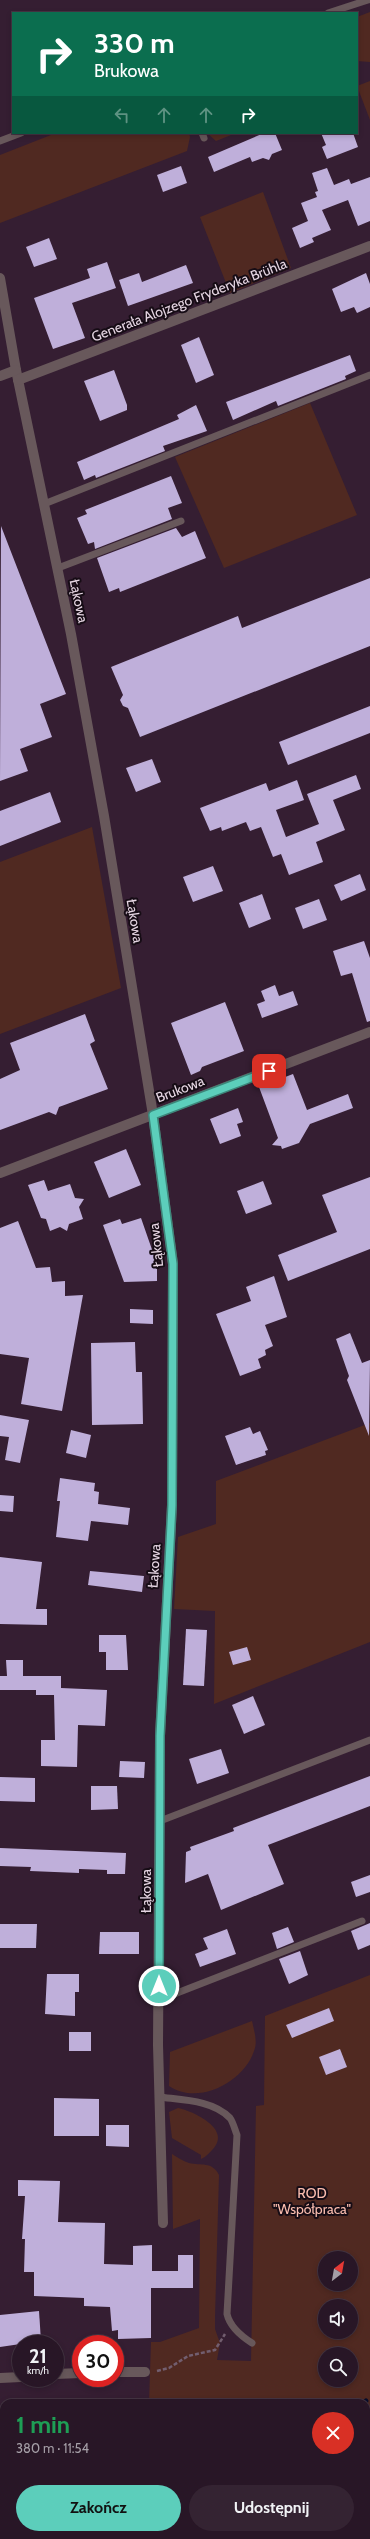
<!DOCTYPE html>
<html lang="pl">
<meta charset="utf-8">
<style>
body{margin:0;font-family:Cabin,sans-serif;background:#342332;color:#f1f3f6;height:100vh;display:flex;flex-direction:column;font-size:15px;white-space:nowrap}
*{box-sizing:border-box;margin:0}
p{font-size:13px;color:#a59fa7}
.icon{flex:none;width:22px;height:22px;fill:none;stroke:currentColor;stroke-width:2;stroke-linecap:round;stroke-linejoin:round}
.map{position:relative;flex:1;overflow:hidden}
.drawer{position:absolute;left:0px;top:2399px;width:370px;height:140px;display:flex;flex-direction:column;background:#281626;border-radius:12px 12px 0 0;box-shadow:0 2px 6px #0003,0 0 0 1px #443543}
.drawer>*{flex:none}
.hud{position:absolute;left:12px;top:12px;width:346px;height:122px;border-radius:0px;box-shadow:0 2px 6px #0003,0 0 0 1px #443543;background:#0b6e4f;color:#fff;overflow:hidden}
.needle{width:26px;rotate:31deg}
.controls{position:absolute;left:318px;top:2251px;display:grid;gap:8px}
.controls a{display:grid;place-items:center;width:40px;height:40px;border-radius:50%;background:#281626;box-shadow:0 2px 6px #0003,0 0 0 1px #443543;font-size:20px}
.speed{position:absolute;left:12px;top:2335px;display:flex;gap:8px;font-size:20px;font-weight:700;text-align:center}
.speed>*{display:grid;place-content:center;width:52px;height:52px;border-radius:50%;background:#281626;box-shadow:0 2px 6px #0003,0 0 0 1px #443543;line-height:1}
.speed small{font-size:10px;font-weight:400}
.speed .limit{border:6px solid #d22;background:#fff;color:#111}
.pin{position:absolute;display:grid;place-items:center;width:34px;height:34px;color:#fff;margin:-17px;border-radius:8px;box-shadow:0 2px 6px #0006}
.me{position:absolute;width:44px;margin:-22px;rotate:0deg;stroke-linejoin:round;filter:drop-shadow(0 0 3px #0008)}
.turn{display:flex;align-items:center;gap:14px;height:84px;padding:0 16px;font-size:18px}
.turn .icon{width:52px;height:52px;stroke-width:2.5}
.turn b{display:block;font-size:28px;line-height:34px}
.lanes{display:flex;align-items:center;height:38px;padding:0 16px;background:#0003;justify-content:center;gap:20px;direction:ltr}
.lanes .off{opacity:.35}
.round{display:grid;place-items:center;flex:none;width:42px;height:42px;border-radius:21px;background:#342332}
.head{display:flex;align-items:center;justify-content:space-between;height:68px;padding:0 16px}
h1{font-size:24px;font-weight:800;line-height:30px;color:#1e9e55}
.action{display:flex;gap:8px;margin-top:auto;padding:8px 16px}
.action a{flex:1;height:46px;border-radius:24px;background:#5ccebb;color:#111;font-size:16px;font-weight:800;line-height:46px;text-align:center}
.action a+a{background:#342332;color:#f1f3f6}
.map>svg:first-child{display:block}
</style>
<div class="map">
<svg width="370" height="2539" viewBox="0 0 370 2539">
<rect width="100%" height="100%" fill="#351e32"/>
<g fill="#502921" fill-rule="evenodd">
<path d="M370,12v50l-13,-1v-44z"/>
<path d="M370,81v39l-13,-34z"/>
<path d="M56,133h133l1,4 -3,14 -187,72v-68z"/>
<path d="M207,133h29l-20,8z"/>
<path d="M263,192l28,76 -61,25 -30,-76z"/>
<path d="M310,403l47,112 -133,53 -49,-111z"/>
<path d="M92,827l29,161 -121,46v-172z"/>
<path d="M370,1423v219l-156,62 1,-93 -41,-2 4,-72 38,-13v-43z"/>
<path d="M370,1975v564h-174l1,-4h169v-132h-217l2,-61h9l39,-14 1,-109 -27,10 -1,-75c5,3 11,7 17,9 12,3 23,-2 30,12l-4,142v12l5,14 -3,17 34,1 5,-255 8,-1 1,-89zM325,2258h26v26h-26zM325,2306h26v26h-26zM325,2354h26v26h-26z"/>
<path d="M252,2021c2,10 6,20 2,30 -10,31 -56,55 -85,35l1,-34z"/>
<path d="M178,2108c15,3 54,21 35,41 -4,4 -7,8 -12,10v-4l-29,-17 -3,-26z"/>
</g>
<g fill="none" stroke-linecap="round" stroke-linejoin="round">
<g stroke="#070c2b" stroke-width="5">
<path d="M364,2403l2,-2"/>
<path d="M366,2431l4,10"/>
<path d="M203,2539v-4"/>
</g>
</g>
<g fill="#bfafda">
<path d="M264,133h11l7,17 -10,4 -3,6 -6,-2 -11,4 -2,-5 -36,15 -6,-15z"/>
<path d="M321,133h32l5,14 -31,12 -5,-12 4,-2z"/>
<path d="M181,166l6,17 -24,9 -6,-17z"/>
<path d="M327,168l7,17 15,-6 2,5 19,-7v44l-12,5 -10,-26 -26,10 9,20 -19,8 2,4 -14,6 -8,-20 16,-7 -7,-18 16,-6 -2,-5 3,-1 -6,-18z"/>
<path d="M49,238l8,21 -23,8 -8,-20z"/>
<path d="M107,262l9,26 -44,15 13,35 -32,11 -19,-51 56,-20 -3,-9z"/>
<path d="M186,265l7,18 -65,23 -9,-26 20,-7 3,9z"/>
<path d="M366,273l4,11v23l-13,6 -3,-6 -13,5 -9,-23z"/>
<path d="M199,337l15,38 -18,8 -15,-38z"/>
<path d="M350,355l6,16 -11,5 1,3 -68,27 -2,-5 -43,19 -7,-18z"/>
<path d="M114,370l13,35v5l-27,11 -16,-40z"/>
<path d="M196,405l11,26 -44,15 2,5 -18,7 -51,20 -1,-3 -11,5 -7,-18 102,-43 -2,-4z"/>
<path d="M171,476l11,27 -14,5 4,11 -77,30 -1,-7 -6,2 -11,-26 10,-4 -2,-4z"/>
<path d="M1,526l65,168 -26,10 12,33 -32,12 8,22 -28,10z"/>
<path d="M176,528l6,9 13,-6 11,27 -86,34 -1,-4 -10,4 -12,-34z"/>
<path d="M370,578v68l-230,91 -12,-29 -5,-2 -3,-6 3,-5 -12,-28 127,-51 4,12z"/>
<path d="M370,706v27l-82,32 -9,-23z"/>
<path d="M152,759l9,23 -25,10 -10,-24z"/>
<path d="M356,775l5,14 -28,11 12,30 -29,12 7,20 -34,13 -8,-21 -8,3 -12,-30 -11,4 -4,-9 -24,9 -1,-4 -11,4 -10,-23 66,-25 3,8 28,-11 7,20 -28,10 10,27 33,-13 -12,-30z"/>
<path d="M50,792l11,30 -61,24v-35z"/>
<path d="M213,866l10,25 -30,11 -10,-25z"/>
<path d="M360,874l6,16 -25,11 -7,-16z"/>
<path d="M262,894l9,25 -22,9 -10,-25z"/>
<path d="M319,899l8,21 -24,9 -8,-21z"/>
<path d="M364,941l6,17v63l-3,1 -15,-49 -11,3 -8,-25z"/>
<path d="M275,985l4,11 14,-5 5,14 -36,13 -5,-14 8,-3 -4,-10z"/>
<path d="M225,1002l19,49 -42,16 -2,4 -9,4 -20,-52z"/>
<path d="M85,1014l10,27 -5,3 18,45 -49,18 -3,8 -7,-3 -49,18v-51l20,-9 -10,-27z"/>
<path d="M293,1074l14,36 41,-16 5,14 -43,16 -11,19 -17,6 -1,-3 -9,-1 6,-7 -19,-51z"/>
<path d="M238,1108l5,14 -6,2 4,12 -21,8 -10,-25z"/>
<path d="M126,1149l15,36 -32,13 -15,-36z"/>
<path d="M370,1177v72l-82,32 -10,-26 59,-23 -15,-37z"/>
<path d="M44,1180l4,11 22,-7 5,14 9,1 -5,8 4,12 -14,5 -2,7 -7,-4 -10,4 -4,-12 -5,-1 -13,-33z"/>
<path d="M263,1181l9,23 -26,10 -9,-23z"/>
<path d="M141,1218l16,46v17l-33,1 -21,-57 17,-6 2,5z"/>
<path d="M18,1221l18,47 14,-1 2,15 13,-1v15l18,-1 -21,116 -41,-7 8,-46 -29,-4v-126z"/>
<path d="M274,1276l13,41 -22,8 8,21 -8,4 1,5 -8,4 3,9 -21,8 -24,-62 35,-13 -5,-14z"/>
<path d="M130,1309l23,1v14l-23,-1z"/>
<path d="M350,1333l12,30 8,-3 -1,76 -22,-56 2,-4 -13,-37z"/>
<path d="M135,1342l1,30h6l1,52 -51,1 -1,-82z"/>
<path d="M0,1415l29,5 -9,43 -15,-3 4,-23 -9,-1z"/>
<path d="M250,1427l3,7 7,-3 8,19 -3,1 1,4 -30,10 -11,-29z"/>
<path d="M71,1430l20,5 -5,23 -20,-5z"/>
<path d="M60,1478l35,5 -1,8 5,1 -1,12 32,4 -2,17 -37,-4 -3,20 -32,-4 4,-36h-3z"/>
<path d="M0,1495l14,1 -1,16 -13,-1z"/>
<path d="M0,1557l42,5 -6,47h11v16l-47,-1z"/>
<path d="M90,1571l54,5 -2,16 -54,-7z"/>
<path d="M186,1629l21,1 -3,56 -21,-1z"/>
<path d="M99,1635h27l2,35h-22v-18h-7z"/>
<path d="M247,1647l4,13 -18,5 -4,-13z"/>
<path d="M6,1660h17v16h38v12l46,2 -2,36 -27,-1 -1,42 -36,-1v-26h14l-1,-45h-18v-5h-36v-14h7z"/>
<path d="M253,1696l12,29 -21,9 -12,-29z"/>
<path d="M221,1749l8,24 -32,11 -8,-25z"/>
<path d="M120,1761l25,1 -1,16 -25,-1z"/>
<path d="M370,1776v30l-102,39 16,39 -63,26 -13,-36 -23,9 1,-31 5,-2 -1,-3 44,-16 -1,-3z"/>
<path d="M0,1777l35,1v24l-35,-1z"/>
<path d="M91,1786h26l1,23 -27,1z"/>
<path d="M0,1848l126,5 -1,21h-18v-4l-28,-1v4l-49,-2 1,-4 -31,-1z"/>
<path d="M370,1875v17l-14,5 -5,-15z"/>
<path d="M370,1923v22l-12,5 -7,-19z"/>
<path d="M0,1924h37l-1,24h-36z"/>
<path d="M288,1927l6,15 -17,7 -5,-16z"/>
<path d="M227,1929l9,25 -36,13 -5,-13 13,-5 -5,-11z"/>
<path d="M100,1932h39v22h-40z"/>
<path d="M300,1951l8,24 -19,9 -10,-25z"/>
<path d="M47,1974h32v18h-4v24l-30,-2z"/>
<path d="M329,2008l5,13 -42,17 -6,-13z"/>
<rect x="69" y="2032" width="22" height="19"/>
<path d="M340,2049l7,18 -21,8 -7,-18z"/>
<path d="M54,2098l45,1v37h-45z"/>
<path d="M106,2125h23v22l-23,-1z"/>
<path d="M18,2180l42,1 -2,41 47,1 -1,41 29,1v-19l19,-1v26h26v-16h15v33h-42v50l-33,1v-9l-6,1 -2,-24 -26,-1v-8l-50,-2v-24h-10l1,-33h-3l3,-43h-7z"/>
<path d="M39,2311l2,30 -41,6v-32z"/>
</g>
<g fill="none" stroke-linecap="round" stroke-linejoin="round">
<path stroke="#725e6f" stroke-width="2.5" stroke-dasharray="4 2" stroke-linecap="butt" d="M157,2371l12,-3 19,-12 27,-6 10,-16"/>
<g stroke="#68585b" stroke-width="7">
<path d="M328,13l40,-13"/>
<path d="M202,133l2,5"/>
<path d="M0,141l21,-8"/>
<path d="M44,504l326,-129"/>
<path d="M58,568l123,-47"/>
<path d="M160,1821l210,-81"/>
<path d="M159,2000l203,-79"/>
<path d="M159,2097c23,3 54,3 71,21 3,4 5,12 7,17l-10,179c3,13 14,22 25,29"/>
</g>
<g stroke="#68585b" stroke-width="10">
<path d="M0,278l16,92 55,264 33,182 49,299 20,149 -1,241 -12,231 -2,309 5,178"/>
<path d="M0,376l16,-6"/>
<path d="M18,380l352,-134"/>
<path d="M0,1173l370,-141"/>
<path d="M115,2372h30"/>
<path d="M55,2374l26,-1"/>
<path d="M0,2378l21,-1"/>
</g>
</g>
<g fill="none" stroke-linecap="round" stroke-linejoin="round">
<g stroke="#3c867a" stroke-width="10">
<path id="route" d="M159,1986l1,-250 12,-231 1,-241 -20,-149 116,-44"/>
</g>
<use href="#route" stroke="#5ccebb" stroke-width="7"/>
</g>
<g text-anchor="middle" stroke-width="4" stroke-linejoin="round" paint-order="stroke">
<g font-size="14" fill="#e5d5e2" stroke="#160c15">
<text transform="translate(189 300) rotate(-21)" y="5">Generała Alojzego Fryderyka Brühla</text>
<text transform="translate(79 601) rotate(78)" y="5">Łąkowa</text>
<text transform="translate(135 921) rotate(81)" y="5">Łąkowa</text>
<text transform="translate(180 1089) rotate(-21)" y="5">Brukowa</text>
<text transform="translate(156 1245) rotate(-96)" y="5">Łąkowa</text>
<text transform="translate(154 1566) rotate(-86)" y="5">Łąkowa</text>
<text transform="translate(146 1891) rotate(-90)" y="5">Łąkowa</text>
</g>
<g font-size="14" fill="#fbbdaf" stroke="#160c15">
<text x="312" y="2198">ROD<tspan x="312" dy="16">"Współpraca"</tspan></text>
</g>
</g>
</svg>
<div class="controls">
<a><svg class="needle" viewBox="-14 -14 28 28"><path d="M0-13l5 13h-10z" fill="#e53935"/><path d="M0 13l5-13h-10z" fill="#a59fa7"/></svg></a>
<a><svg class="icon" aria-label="sound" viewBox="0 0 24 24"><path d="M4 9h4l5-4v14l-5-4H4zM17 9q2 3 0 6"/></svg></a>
<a><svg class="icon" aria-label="search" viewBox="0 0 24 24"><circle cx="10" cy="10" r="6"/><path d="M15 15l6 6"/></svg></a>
</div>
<div class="speed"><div>21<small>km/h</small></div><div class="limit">30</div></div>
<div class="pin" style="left:269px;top:1071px;background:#d93025"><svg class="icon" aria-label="arrive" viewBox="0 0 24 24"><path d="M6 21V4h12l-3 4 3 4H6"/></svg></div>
<svg class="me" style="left:159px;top:1986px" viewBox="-20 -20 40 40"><circle r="17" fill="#5ccebb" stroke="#fff" stroke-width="3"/><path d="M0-11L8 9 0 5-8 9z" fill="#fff"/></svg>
<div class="hud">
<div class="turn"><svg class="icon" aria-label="right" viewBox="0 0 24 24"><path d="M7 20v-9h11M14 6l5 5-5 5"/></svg><div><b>330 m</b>Brukowa</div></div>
<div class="lanes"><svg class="icon off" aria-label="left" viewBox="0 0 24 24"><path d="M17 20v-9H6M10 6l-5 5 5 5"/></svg><svg class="icon off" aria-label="ahead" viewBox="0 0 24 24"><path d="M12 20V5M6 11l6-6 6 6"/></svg><svg class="icon off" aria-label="ahead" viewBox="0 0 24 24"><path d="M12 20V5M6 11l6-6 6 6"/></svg><svg class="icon" aria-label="right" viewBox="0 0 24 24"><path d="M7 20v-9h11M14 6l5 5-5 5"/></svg></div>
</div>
<section class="drawer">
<div class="head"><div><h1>1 min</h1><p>380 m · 11:54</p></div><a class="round" style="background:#d93025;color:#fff"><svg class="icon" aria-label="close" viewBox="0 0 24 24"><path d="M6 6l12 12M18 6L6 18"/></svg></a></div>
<div class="action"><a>Zakończ</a><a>Udostępnij</a></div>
</section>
</div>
